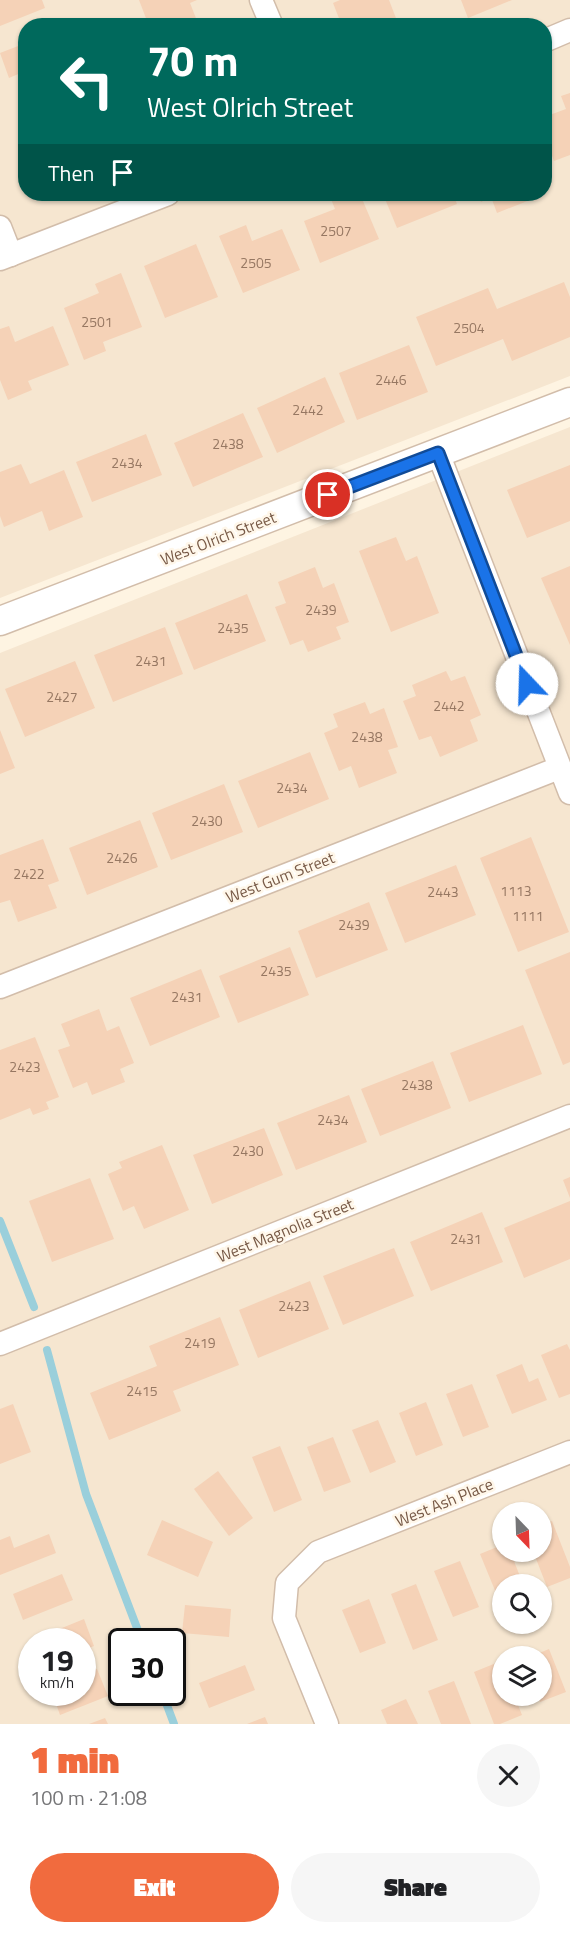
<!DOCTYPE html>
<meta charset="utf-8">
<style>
body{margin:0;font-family:"Titillium Web",sans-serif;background:#f6f6f6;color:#202124;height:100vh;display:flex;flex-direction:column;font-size:22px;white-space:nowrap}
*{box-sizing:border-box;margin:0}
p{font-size:20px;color:#757577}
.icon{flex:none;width:33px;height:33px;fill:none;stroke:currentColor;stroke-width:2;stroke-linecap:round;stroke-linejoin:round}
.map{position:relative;height:1724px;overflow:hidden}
.drawer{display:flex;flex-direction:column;background:#fff;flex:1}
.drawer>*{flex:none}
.top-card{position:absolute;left:18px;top:18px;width:534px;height:183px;border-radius:24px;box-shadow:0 2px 4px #0004;background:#00695c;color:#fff;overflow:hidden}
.needle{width:39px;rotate:157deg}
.tools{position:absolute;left:492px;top:1502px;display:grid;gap:12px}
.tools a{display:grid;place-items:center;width:60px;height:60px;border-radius:50%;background:#fff;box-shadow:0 2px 4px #0004;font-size:30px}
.speed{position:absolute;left:18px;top:1628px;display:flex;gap:12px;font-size:30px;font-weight:700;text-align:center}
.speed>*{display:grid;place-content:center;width:78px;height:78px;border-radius:50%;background:#fff;box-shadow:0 2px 4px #0004;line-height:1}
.speed small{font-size:15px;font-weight:400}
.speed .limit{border:3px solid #111;border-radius:9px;background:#fff;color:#111}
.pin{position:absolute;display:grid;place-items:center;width:51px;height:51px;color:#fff;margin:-26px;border:3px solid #fff;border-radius:50%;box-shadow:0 2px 6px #0007}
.me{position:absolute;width:66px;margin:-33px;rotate:339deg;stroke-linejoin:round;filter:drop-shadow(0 0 4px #0008)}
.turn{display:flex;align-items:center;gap:21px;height:126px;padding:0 30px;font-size:27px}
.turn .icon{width:78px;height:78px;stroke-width:2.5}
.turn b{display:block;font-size:42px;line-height:51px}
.then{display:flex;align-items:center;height:57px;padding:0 30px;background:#0003;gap:12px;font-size:22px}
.round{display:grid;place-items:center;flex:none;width:63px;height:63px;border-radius:32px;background:#f6f6f6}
.head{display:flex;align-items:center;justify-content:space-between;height:102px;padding:0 30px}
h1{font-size:36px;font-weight:800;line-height:45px;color:#f16b3e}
.button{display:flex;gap:12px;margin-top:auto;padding:12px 30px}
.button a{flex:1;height:69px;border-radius:36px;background:#f16b3e;color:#fff;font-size:24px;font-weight:800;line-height:69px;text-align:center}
.button a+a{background:#f6f6f6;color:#202124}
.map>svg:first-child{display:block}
</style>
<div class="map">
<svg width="570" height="1724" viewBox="0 0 570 1724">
<rect width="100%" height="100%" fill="#fef4e2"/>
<g fill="#f6e6d0" fill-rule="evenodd">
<path d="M0,0h570v376l-570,222zM26,26h518v168h-518z"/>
<path d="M570,427v1297h-570v-1071zM502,1512h40v39h-40zM502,1584h40v39h-40zM32,1641h50v51h-50zM122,1641h50v51h-50zM502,1656h40v39h-40z"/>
</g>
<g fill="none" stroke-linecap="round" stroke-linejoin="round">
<g stroke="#9acfdb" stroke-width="8">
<path d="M0,1221l34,86"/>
<path d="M47,1350l39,144 56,147"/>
<path d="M162,1692l12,32"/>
</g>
</g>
<g fill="#f5d2b7">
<path d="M0,0h42l3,8 -45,18z"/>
<path d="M139,0h58l-7,3 9,23h-50z"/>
<path d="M340,0h49l10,26h-57l-9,-23z"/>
<path d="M461,0h51l-44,18z"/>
<path d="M26,43v35l-3,-6 -14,6 -9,-25z"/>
<path d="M570,93v62l-16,6 -10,-26v-18l22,-8 -5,-13z"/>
<path d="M329,194h31l19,45 -59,24 -16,-42 31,-12z"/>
<path d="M383,194h70l4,10 -60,24z"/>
<path d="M477,194h62l1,2 -43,17 -6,-16 -10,5z"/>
<path d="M246,225l6,16 30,-12 18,41 -57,23 -24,-57z"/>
<path d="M196,244l22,53 -53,21 -21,-52z"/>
<path d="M121,273l21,54 -39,15 3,9 -22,9 -20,-52 35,-15 -4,-9z"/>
<path d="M564,282l6,15v40l-58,24 -9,-22 -67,27 -20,-49 72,-29 9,21z"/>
<path d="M9,326l6,16 38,-16 16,39 -41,16 4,9 -24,10 -8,-20v-51z"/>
<path d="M409,345l19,47 -71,28 -18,-47z"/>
<path d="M325,377l20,45 -68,31 -20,-45z"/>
<path d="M243,413l20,44 -70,30 -19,-44z"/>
<path d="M146,434l16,41 -70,27 -16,-40z"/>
<path d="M21,464l9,20 34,-14 19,47 -34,14 -7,-20 -38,16 -4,-11v-44z"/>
<path d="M570,465v56l-43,17 -20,-48z"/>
<path d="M396,537l10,24 11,-5 22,57 -48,19 -32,-81z"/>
<path d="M570,566v79l-29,-67z"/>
<path d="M315,567l8,21 11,-5 15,39 -13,5 5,12 -33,13 -5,-12 -13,5 -15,-38 11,-4 -8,-21z"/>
<path d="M247,594l19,47 -72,29 -19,-47z"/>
<path d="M165,627l18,47 -70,28 -19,-47z"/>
<path d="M75,661l20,47 -70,29 -20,-48z"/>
<path d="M446,671l5,10 14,-5 16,39 -11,5 8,21 -38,16 -9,-21 -12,4 -16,-39 13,-5 -4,-11z"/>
<path d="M365,702l5,12 14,-6 14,39 -10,3 9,23 -38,15 -8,-22 -12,5 -15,-38 14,-6 -5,-13z"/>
<path d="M0,730l15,38 -15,6z"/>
<path d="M310,752l19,47 -71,29 -20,-47z"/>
<path d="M224,784l19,48 -72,28 -19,-47z"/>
<path d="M140,820l18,47 -71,28 -18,-47z"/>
<path d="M531,837l38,95 -51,20 -38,-94z"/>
<path d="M43,839l16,42 -11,4 9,23 -39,14 -8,-22 -10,3v-48z"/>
<path d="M456,865l20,50 -71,28 -20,-50z"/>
<path d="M369,902l19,48 -72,28 -18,-47z"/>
<path d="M290,947l19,48 -71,28 -19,-47z"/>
<path d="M570,952v110l-7,3 -38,-95z"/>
<path d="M201,969l19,48 -70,29 -20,-48z"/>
<path d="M99,1009l8,22 12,-5 15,37 -14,6 5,13 -33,13 -5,-13 -14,6 -15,-38 12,-4 -9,-22z"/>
<path d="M523,1025l19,49 -73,28 -19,-49z"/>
<path d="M35,1037l24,60 -13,5 3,7 -16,6 -3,-7 -30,12v-70z"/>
<path d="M433,1061l18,47 -71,28 -19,-47z"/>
<path d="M349,1095l18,47 -71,28 -19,-47z"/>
<path d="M264,1128l19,47 -71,29 -19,-49z"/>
<path d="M162,1145l27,65 -45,19 -10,-23 -11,5 -15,-37 14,-6 -3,-6z"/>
<path d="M570,1177v21l-7,-18z"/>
<path d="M90,1178l24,61 -62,23 -23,-61z"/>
<path d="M570,1201v58l-46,19 -20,-50z"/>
<path d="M482,1212l21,50 -72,29 -21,-49z"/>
<path d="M394,1248l20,48 -71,29 -20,-49z"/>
<path d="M310,1281l19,48 -71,29 -19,-48z"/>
<path d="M220,1317l19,48 -66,26 8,20 -72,29 -19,-47 67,-27 -8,-20z"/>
<path d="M567,1344l3,6v44l-11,4 -18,-43z"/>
<path d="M522,1364l7,18 9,-4 9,22 -35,14 -16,-39z"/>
<path d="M472,1384l17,43 -26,10 -17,-43z"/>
<path d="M426,1402l17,43 -27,11 -17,-43z"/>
<path d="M13,1404l18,48 -31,12v-55z"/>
<path d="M378,1420l18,42 -26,11 -18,-43z"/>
<path d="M333,1437l18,45 -27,10 -17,-45z"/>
<path d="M280,1446l22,54 -28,12 -22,-55z"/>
<path d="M218,1471l35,47 -24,18 -35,-47z"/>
<path d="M162,1520l51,22 -15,35 -51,-22z"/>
<path d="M552,1521l18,46v11l-23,9 -14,-36h9v-26z"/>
<path d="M49,1534l7,19 -56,22v-35l10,-4 4,12z"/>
<path d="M502,1545v6h8l13,33h-21v20l-1,1 -21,-51z"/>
<path d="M460,1561l19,46 -26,10 -19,-46z"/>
<path d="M62,1574l11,26 -50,20 -10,-26z"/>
<path d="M416,1584l22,56 -25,10 -22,-56z"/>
<path d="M369,1599l17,44 -26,10 -18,-43z"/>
<path d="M185,1605l46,4 -2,28 -47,-4z"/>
<path d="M84,1619l10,27 -12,5v-10h-52z"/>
<path d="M549,1649l17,43 -26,10 -3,-7h5v-39h-10z"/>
<path d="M501,1661l1,5v29h12l8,20 -22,9h-6l-20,-52z"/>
<path d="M245,1665l10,25 -46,18 -10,-25z"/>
<path d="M97,1669l11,27 -48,19 -8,-23h30v-18z"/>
<path d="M454,1681l17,43h-30l-13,-33z"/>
<path d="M406,1699l12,25h-31l-6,-14z"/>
<path d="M265,1717l3,7h-21z"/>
<path d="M105,1718l3,6h-19z"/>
</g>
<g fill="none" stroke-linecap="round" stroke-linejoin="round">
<g stroke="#d2bdaa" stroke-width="25">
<g id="minor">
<path d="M261,0l11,26"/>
<path d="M544,41l26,-11"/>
<path d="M0,227l11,28"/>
<path d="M0,259l168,-65"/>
<path d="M438,453l132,340"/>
<path d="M0,987l559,-219"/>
<path d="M0,1344l570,-228"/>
<path d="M327,1724l-43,-106 3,-35 31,-31 252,-100"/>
</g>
</g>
<g stroke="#d2bdaa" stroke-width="31">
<path id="tertiary" d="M0,621l570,-219"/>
</g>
<use href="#minor" stroke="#fff" stroke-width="22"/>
<use href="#tertiary" stroke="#fff" stroke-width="28"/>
</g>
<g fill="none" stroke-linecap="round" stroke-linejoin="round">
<g stroke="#114b97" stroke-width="15">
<path id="route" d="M328,495l110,-42 89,231"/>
</g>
<use href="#route" stroke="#1a73e8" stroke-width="10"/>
</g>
<g text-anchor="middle" stroke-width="5" stroke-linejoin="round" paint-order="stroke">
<g font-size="14" fill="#967762">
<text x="336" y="236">2507</text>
<text x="256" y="268">2505</text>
<text x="97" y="327">2501</text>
<text x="469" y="333">2504</text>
<text x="391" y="385">2446</text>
<text x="308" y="415">2442</text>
<text x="228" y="449">2438</text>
<text x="127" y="468">2434</text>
<text x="321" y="615">2439</text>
<text x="233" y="633">2435</text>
<text x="151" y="666">2431</text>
<text x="62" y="702">2427</text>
<text x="449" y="711">2442</text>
<text x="367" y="742">2438</text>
<text x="292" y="793">2434</text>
<text x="207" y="826">2430</text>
<text x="122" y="863">2426</text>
<text x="29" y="879">2422</text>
<text x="516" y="896">1113</text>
<text x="443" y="897">2443</text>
<text x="528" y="921">1111</text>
<text x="354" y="930">2439</text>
<text x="276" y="976">2435</text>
<text x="187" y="1002">2431</text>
<text x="25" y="1072">2423</text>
<text x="417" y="1090">2438</text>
<text x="333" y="1125">2434</text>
<text x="248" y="1156">2430</text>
<text x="466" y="1244">2431</text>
<text x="294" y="1311">2423</text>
<text x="200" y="1348">2419</text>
<text x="142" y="1396">2415</text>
</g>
<g font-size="16" fill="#775946" stroke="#fff7ea">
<text transform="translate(218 538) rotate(-21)" y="6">West Olrich Street</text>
<text transform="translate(280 877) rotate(-21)" y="6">West Gum Street</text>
<text transform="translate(285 1230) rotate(-22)" y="6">West Magnolia Street</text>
<text transform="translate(444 1502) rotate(-22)" y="6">West Ash Place</text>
</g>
</g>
</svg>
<div class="tools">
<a><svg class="needle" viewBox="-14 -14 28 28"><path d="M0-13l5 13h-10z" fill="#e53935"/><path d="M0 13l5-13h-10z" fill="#757577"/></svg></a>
<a><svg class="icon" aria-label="search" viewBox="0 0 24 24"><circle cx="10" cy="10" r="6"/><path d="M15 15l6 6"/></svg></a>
<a><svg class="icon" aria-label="layers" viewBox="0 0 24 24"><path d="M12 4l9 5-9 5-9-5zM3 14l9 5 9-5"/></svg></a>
</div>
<div class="speed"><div>19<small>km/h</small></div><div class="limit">30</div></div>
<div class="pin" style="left:328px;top:495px;background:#d93025"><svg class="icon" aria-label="arrive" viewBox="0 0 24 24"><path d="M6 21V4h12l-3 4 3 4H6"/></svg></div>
<svg class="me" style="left:527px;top:684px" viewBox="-20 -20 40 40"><circle r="19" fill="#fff"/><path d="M0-13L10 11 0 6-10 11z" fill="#1a73e8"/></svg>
<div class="top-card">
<div class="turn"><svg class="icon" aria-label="left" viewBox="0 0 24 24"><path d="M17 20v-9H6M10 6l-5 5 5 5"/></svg><div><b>70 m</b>West Olrich Street</div></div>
<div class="then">Then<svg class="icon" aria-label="arrive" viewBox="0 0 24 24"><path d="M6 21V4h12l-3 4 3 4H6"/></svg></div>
</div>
</div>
<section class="drawer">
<div class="head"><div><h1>1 min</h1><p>100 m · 21:08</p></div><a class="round"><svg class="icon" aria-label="close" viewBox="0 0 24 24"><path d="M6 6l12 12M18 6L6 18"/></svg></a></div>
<div class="button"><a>Exit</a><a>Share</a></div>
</section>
